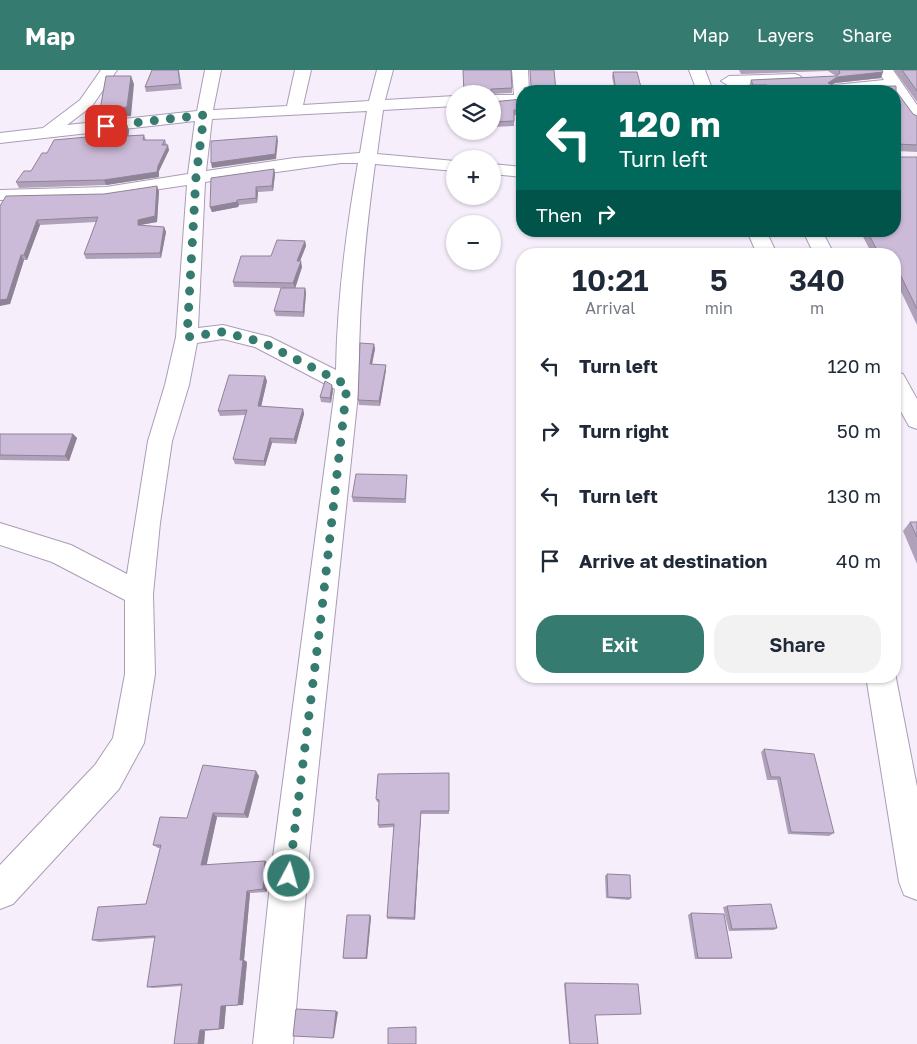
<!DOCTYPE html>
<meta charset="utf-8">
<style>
body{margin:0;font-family:"Golos Text",sans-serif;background:#f2f2f3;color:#1f2937;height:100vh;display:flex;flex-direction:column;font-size:19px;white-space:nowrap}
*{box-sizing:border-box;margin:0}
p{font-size:16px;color:#747a83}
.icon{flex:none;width:28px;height:28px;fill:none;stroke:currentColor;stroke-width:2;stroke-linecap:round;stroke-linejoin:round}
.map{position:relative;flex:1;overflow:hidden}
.sheet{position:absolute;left:516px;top:178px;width:385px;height:435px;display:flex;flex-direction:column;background:#fff;border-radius:20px;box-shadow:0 1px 4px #0004}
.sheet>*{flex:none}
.banner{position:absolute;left:516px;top:15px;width:385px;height:152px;border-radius:20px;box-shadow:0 1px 4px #0004;background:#00695c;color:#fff;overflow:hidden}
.fabs{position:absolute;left:446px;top:15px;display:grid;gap:10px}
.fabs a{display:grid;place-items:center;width:55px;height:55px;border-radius:50%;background:#fff;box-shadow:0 1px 4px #0004;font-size:25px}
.pin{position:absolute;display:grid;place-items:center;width:42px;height:42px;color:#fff;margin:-21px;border-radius:10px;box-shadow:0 2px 8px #0006}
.me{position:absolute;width:55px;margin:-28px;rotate:6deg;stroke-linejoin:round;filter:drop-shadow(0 0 4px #0008)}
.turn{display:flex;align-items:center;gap:18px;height:105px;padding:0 20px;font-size:22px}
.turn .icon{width:65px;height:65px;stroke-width:2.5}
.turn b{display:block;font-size:35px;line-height:42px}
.then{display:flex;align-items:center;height:48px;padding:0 20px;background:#0003;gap:10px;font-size:19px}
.eta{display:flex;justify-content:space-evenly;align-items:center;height:85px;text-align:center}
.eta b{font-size:30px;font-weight:600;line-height:35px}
.action{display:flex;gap:10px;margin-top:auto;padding:10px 20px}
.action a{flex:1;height:58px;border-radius:20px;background:#357b70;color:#fff;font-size:20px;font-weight:600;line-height:58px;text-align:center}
.action a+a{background:#f2f2f3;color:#1f2937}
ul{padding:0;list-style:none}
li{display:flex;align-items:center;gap:15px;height:65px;padding:0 20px}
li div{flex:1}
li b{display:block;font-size:19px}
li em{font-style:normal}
header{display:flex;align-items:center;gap:30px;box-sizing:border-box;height:70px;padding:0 25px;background:#357b70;color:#fff}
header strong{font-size:24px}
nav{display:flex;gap:28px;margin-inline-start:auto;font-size:18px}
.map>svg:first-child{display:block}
</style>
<header>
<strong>Map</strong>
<nav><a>Map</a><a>Layers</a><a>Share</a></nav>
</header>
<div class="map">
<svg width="917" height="974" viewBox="0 0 917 974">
<rect width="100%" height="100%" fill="#f6effb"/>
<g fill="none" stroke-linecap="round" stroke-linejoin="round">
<g stroke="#ac9cb7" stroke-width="2">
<g id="minor">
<path d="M101,0h16l-25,36 -25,19 130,-14 8,-41h16l-8,40 74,-4 8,-36h16l-8,35 66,-4 8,-31h16l-8,30 70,-4v10l-72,4 -6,44 78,7v10l-80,-7c-10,73 -17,147 -16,221l-50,472 -16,187h-40l20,-187 62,-468 -80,-42 -32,-8 -26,4 -8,42 -17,56 -12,82 -7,71 2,80 -11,69 -25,46 -106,115 -13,5v-44l95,-100 18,-27 12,-64v-74l-73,-38 -52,-17v-22l71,22 56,29 21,-133 17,-56 11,-48 11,-152 -81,12 -106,3v-10l106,-3 82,-13 7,-53 -195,22v-10l43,-5 37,-28zM367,41l-7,42 -66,5 -88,13 6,-52zM341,93h17c-12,68 -21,138 -22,207l-66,-33 -47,-12 -25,3 7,-146z"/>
<path d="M512,0h16l1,21h-7v13l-30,1v-10h22z"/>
<path d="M689,0h16l8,21h-16z"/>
<path d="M877,0h16l24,35v17l-6,-2 -16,-24v-5c-19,-3 -48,6 -68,-1l8,-5 49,-5z"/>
<path d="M795,4l5,2 3,3 -3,3 -71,4 -8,-5 8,-5z"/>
<path d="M492,94l30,3v10l-30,-3z"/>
<path d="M747,161h19l11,23h-20z"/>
<path d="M803,161h19l12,23h-20z"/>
<path d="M895,302l8,2 14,25v30l-8,-3 -14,-25z"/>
<path d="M895,603l22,114v113l-13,-5 -5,-13 -33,-206h29z"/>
</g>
</g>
<use href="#minor" fill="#fff" fill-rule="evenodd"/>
</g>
<g fill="#afa1ba">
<path d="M152,0h27l3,19 -36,3 -1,-5z"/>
<path d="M463,0l49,18v5l-21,1z"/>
<path d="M739,0h143l-1,8 -46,5 -3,2 5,2 59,4 17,23 4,2v36l-20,-1v6l20,1v167l-22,-46v-25h-23l-12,-23h35v-140h-144l-2,-4 2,-7 85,-4 -8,-5 -87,3z"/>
<path d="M894,0h23v32z"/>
<path d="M613,2l29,19h-27l-3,-14z"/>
<path d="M522,29v17l-8,-1v11l-22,1v-25z"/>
<path d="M127,55l2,5 -1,6 16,-1 2,5h19l4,10 -10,21v6l-53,8 -87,3 -3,-6 15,-11 67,-35z"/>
<path d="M274,99l1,5 -2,17 -15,1 -1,11 -18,2 -1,2 -26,5 -2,-5z"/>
<path d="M159,121l-2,31 -17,3 24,2 2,5 -5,26 -75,1 -2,-5 12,-32 -56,3 -13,35h-3l-14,44 -10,-98 104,-12z"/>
<path d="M305,171l1,5 -6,15 2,6 -7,21h10l1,5 -2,24 -28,-1 -2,-5 9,-23 -49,-1 -1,-5 38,-26z"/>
<path d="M374,274l1,5 -3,15 14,6 -6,36 -21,-1 -1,-5z"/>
<path d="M265,306l2,5 -6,26 42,2 1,5 -8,30 -24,-1 -7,23 -30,-2 -2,-5 12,-44 -25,1 -2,-5z"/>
<path d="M333,320l-2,13 -10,-1 -1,-5z"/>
<path d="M0,364h73l4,4 -8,23 -69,-1z"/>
<path d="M407,405l-1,28 -53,-1 -1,-5z"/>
<path d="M910,452h7v42l-14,-33z"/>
<path d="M764,679l70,84 -5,3 -41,-2 -11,-54h-10l-6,-28z"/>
<path d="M449,703v41h-28l-6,106 -28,-1v-2l7,-90 -15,1 -1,-3 1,-23h-2l-1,-3z"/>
<path d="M259,706l-11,42 -31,-1 -11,48 59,-4 3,3 -1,28 -17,1 -6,67 3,2 -4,43 -17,1 -2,23 -19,2 -1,13h-30l8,-58 -29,2 -6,-1 8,-49 -56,4 -7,-2 54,-36 14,-56h-2l-5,-3 34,-27z"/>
<path d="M607,804l24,24 -2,2 -23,-2 -1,-22z"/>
<path d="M727,836l50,22 -3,2 -45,1 -6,-24z"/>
<path d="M691,843l41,45 -4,1h-33l-7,-44z"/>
<path d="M371,847l-4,42h-23l-1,-1z"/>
<path d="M565,913l30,32 3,29h-29l-5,-60z"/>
</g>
<g fill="#8f8397">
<path d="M883,2l-2,6 -46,5 -10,7 3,-7 9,-6z"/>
<path d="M131,6l3,8 -3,32 -28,3 -3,-9z"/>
<path d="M127,55l2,5 -1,11 -2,-5z"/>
<path d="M277,66l1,5 -2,18 -64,9 -1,-5z"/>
<path d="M168,75l1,5 -10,21v6l-53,8 -2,-5 54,-14z"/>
<path d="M274,99l1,5 -2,17 -1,-5z"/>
<path d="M157,116l2,5 -2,31 -17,3v5l-2,-5v-5z"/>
<path d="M256,117l2,5 -1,11 -1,-5z"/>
<path d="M237,130l2,5 -1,2 -26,5 -2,-5z"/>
<path d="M37,150l3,5 -13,35 -3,-5z"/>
<path d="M164,157l2,5 -5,26 -1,-5z"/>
<path d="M305,171l1,5 -8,20 -1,-5z"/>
<path d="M21,185l3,5 -14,44 -10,2v-6z"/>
<path d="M301,191l1,6 -7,22 -2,-6z"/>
<path d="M305,218l1,5 -2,24 -1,-5z"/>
<path d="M374,274l1,5 -4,20 -1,-5z"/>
<path d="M386,295v5l-6,36 -1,-5z"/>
<path d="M265,306l2,5 -7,30 -2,-5z"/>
<path d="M332,315l1,5 -2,13 -1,-5z"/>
<path d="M303,339l1,5 -8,30 -2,-5z"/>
<path d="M73,364l4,4 -8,23 -4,-5z"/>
<path d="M270,368l2,5 -7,23 -1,-5z"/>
<path d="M256,701l3,5 -11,42 -4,-4z"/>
<path d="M421,741v3l-6,106 -1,-2z"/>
<path d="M213,743l4,4 -11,51 -5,-3z"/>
<path d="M265,791l3,3 -1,28 -4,-3z"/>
<path d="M247,821l3,2 -6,67 3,2 -4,43h-5l2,-45z"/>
<path d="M370,845l1,2 -4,42 -1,-1z"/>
<path d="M221,936h5l-2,23h-5z"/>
<path d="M336,941l2,1 -4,26h-1z"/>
<path d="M200,960l5,1 -1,13h-6z"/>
</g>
<g fill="#ccbbd8" stroke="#8f8397">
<path d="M152,0h26l2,14 -35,3z"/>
<path d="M463,0h48l1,18 -21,1v5h-27z"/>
<path d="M530,0h24l2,21h-32v-3l7,-2z"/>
<path d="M839,0h43l1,2 -46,5 -9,6 9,4 59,-1v5l17,23 4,2v29l-20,-1v13h20v152l-22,-45v-10h-16l-12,-23h28v-140h-125l-3,-6h-14l-2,-5 85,-4 4,-3z"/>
<path d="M902,0h15v21z"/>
<path d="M613,2h24l5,19h-26z"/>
<path d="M106,6h25l-4,31 -27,3z"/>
<path d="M522,29v12l-8,-1v11l-22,1v-20z"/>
<path d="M127,55l-1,11 18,-1 -1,5h22l-3,5h6l-10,21 -1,6 -53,8 -88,2 8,-11h7l11,-18h5l7,-13 44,-4 1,-8z"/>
<path d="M277,66l-2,18 -64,9v-22z"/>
<path d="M274,99l-2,17 -16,1v11l-19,2v2l-27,5 1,-29z"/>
<path d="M157,116l-2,30 -17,4v5l26,2 -4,26 -76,1 14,-37 -61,3 -13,35h-3l-14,44 -7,1v-94l6,-10 98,-2z"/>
<path d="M277,170l28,1 -8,20h4l-8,22 -60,-1 8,-26h30z"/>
<path d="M281,218h24l-2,24 -29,-1z"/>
<path d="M360,273l14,1 -4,20 16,1 -7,36 -21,-1z"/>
<path d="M229,305l36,1 -7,30 45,3 -9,30 -24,-1 -6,23 -31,-2 14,-49 -29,1z"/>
<path d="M325,311l7,4 -2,13 -10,-1z"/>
<path d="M0,364h73l-8,22 -65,-1z"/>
<path d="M356,404l51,1 -2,24 -53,-2z"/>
<path d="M910,452h7v15z"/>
<path d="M764,679l50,5 20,79 -43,-1 -11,-55h-9z"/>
<path d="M203,695l53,6 -12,43 -31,-1 -12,52 64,-4 -2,28 -16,2 -7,69h3l-5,45 -17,1 -2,23 -19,1 -2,14h-24l8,-60 -35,3 8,-51 -63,4 6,-33 48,-3 15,-59h-8l7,-28 27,1z"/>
<path d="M449,703v38h-28l-7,107 -27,-1 7,-93 -16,1 1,-25 -3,-1 2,-25z"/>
<path d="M607,804l23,1 1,23 -23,-1z"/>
<path d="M771,834l6,24 -45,1 -5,-23z"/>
<path d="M691,843l33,1 8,44h-34z"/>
<path d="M347,845h23l-4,43h-23z"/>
<path d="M565,913l73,1 3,30 -46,1 3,29h-28z"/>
<path d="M296,939l40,2 -3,27 -40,-2z"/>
<path d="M416,957v17h-28v-16z"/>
</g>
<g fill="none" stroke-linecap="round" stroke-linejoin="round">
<path stroke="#357b70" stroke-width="9" stroke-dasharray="0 16.2" d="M106,56l98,-11 -8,62 -9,160 35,-5 40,10 85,43 -27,241 -31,250"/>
</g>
</svg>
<div class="fabs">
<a><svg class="icon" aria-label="layers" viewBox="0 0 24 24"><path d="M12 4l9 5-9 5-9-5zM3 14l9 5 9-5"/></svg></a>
<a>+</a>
<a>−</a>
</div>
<div class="pin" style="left:106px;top:56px;background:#d93025"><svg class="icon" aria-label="arrive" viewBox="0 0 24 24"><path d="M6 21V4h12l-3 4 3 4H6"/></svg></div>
<svg class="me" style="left:289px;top:806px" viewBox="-20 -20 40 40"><circle r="17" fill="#357b70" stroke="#fff" stroke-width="3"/><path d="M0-11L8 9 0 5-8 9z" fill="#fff"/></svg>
<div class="banner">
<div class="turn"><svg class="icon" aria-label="left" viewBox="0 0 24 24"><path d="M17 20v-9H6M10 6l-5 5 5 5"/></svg><div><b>120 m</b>Turn left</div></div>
<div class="then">Then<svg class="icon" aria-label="right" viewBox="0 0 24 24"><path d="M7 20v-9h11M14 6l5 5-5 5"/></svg></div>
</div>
<section class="sheet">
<div class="eta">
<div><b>10:21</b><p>Arrival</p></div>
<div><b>5</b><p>min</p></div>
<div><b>340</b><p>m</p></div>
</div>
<ul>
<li><svg class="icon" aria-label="left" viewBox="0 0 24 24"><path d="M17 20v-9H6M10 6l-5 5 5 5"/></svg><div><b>Turn left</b></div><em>120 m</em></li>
<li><svg class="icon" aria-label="right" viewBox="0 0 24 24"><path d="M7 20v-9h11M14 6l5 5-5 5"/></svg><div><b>Turn right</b></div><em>50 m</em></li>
<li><svg class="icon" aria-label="left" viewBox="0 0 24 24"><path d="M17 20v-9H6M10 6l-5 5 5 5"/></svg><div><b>Turn left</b></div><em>130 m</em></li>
<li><svg class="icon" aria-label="arrive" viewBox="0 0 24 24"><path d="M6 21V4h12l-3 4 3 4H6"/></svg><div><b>Arrive at destination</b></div><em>40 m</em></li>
</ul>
<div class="action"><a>Exit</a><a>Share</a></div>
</section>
</div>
